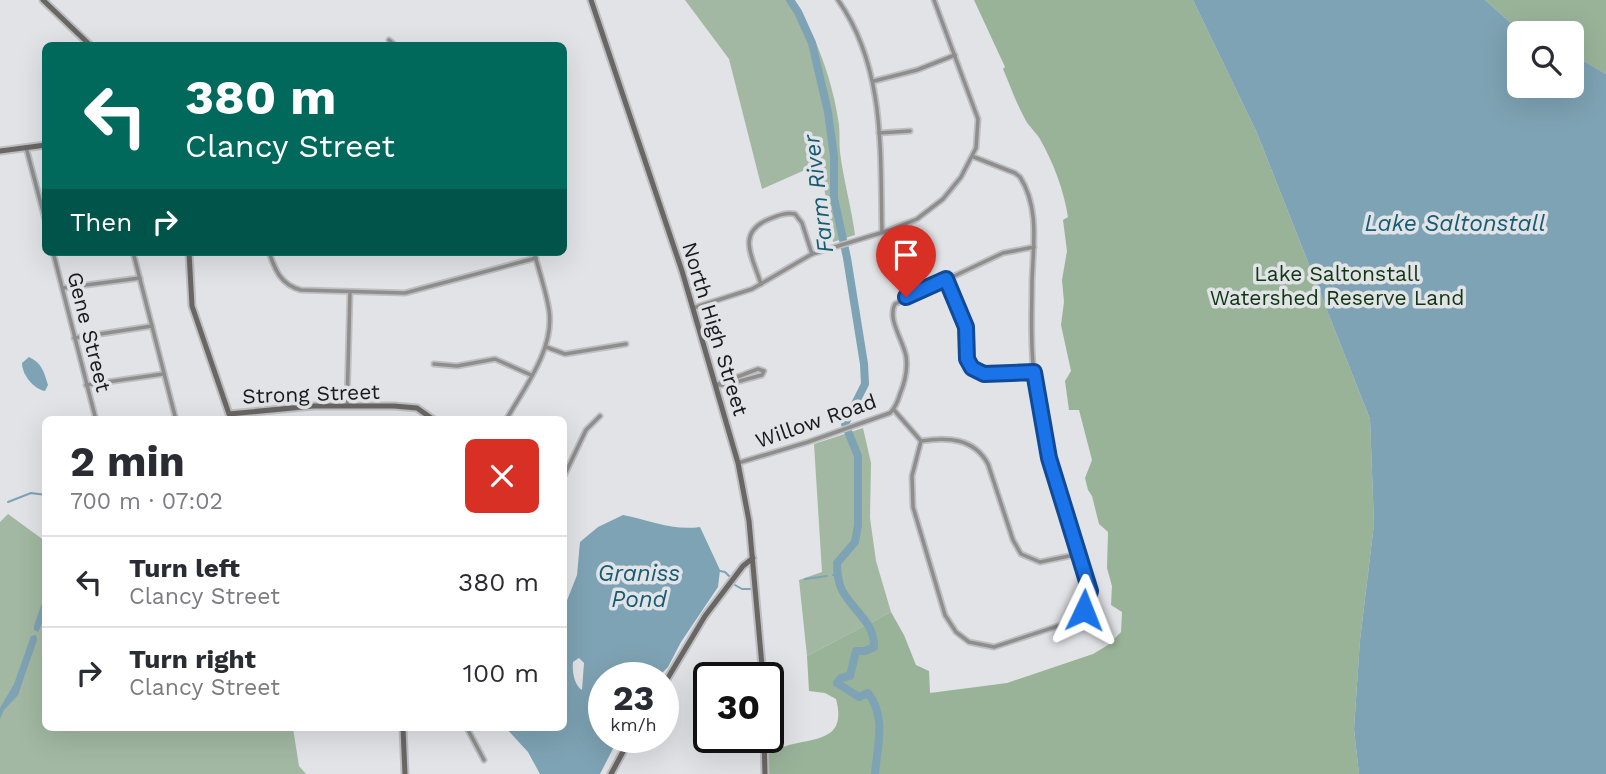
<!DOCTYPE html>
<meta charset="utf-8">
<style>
body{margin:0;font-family:"Work Sans",sans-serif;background:#f7f7f7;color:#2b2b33;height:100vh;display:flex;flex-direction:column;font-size:26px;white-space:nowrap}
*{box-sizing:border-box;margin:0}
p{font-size:23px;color:#7c7c81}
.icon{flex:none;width:38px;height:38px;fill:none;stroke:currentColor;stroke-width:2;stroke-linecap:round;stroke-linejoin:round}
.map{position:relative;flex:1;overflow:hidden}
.side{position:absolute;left:42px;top:416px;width:525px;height:315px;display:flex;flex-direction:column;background:#fff;border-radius:10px;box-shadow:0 7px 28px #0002}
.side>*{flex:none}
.hud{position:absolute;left:42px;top:42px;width:525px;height:214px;border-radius:10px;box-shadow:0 7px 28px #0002;background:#00695c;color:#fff;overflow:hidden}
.buttons{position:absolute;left:1507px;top:21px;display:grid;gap:14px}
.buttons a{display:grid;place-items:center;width:77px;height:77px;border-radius:10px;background:#fff;box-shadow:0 7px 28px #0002;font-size:35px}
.speed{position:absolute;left:588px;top:662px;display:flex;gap:14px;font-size:35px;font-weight:700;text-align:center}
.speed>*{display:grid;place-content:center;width:91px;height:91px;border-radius:50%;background:#fff;box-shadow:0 7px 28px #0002;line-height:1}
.speed small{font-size:18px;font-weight:400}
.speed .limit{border:4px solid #111;border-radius:10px;background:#fff;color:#111}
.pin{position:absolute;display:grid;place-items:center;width:60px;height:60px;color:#fff;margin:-72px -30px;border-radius:50% 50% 50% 0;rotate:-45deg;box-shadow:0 0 7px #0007}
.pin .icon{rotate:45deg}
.me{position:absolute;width:77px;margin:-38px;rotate:2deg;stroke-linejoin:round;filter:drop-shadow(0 0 5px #0008)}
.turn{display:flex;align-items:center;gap:24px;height:147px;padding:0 28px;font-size:32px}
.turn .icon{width:91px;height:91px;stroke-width:2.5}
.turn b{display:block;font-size:49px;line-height:60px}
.then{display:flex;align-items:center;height:66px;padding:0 28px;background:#0003;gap:14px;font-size:26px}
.round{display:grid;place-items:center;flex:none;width:74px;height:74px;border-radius:10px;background:#f7f7f7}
.summary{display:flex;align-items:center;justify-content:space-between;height:119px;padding:0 28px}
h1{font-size:42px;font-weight:700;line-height:52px}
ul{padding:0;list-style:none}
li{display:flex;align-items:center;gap:21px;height:91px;padding:0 28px;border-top:2px solid #e1e1e2}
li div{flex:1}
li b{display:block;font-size:26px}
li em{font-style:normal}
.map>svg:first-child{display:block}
</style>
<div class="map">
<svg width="1606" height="774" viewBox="0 0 1606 774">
<rect width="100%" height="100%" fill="#e1e3e7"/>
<g fill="#a2b8a2">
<path d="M685,0h106c25,30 43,86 48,125 1,9 0,18 1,27 3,26 12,58 15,83l-22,7 -9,-55 -1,-25 -61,27 -33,-130z"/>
<path d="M863,428l8,35 -1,55 6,43 15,51 -84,44 -8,-76 23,-8 -8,-128z"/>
<path d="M8,514l37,27 1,187h247l6,38 7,8h-306v-252z"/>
</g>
<g fill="#99b399">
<path d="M974,0h219l64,133 113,286 4,105 -14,116 -6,89 5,45h-591v-20c7,-3 14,-7 21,-9 28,-7 58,-5 47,-46l-11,-6 -16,-2 -2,-35 84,-44 13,23 12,30 13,6 1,22 77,-10 86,-29 15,-9 13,-13 1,-20 -11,-7 1,-19 -5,-18 1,-36 -9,-8 -7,-28 -4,-6 -3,-12 7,-18 -13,-50h-10l-4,-29 6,-10 -10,-46 3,-23 -2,-22 5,-29 -4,-31 5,-3c-4,-26 -14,-53 -27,-76 -4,-8 -12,-14 -16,-22 -9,-16 -15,-34 -22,-50l2,-2z"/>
<path d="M1485,0h121v74l-34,-20v-21h-41l-20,-10z"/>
</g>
<g fill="#7ea3b4" fill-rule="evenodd">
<path d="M1193,0h292l26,23 20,10h-12v53h53v-32l34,20v700h-247l-5,-45 6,-89 14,-116 -4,-105 -113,-286z"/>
<path d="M29,357c13,6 15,15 19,28l-3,6c-11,-2 -23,-16 -23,-28z"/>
<path d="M623,515c26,5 50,16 77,12l20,43 -2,17 -37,55 -13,25 -10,10h-54v60h15l-19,37h-60l-12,-22 -22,-24h58v-120l13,-33 3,-33 18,-15zM579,658l5,5 -2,27c-8,-5 -10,-19 -9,-28z"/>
<path d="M45,594v23l-7,15 -4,-2v-4z"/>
<path d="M36,635l1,5 -19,55 -14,15 -4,9v-11l14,-24 17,-48z"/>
</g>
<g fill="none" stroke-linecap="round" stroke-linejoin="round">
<g stroke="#7ea3b4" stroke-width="2">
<path d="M8,502l23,-9 15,2"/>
<path d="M720,571l5,1 4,4"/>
<path d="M833,575l5,-1"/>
<path d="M805,579l22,-3"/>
<path d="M735,585l7,4h9"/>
</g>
<path stroke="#7ea3b4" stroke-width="8" d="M790,0l8,12 14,31 16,69 6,45v41l13,60 17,106 1,20 -20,40 13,32v69l-3,17 -18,21c0,9 1,19 5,27 10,20 33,32 32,57l-9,4h-9l-6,25 -9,2 -4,5 22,14 9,-4c19,25 9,53 7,81"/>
<g stroke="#bdbfc2" stroke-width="7">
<g id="street">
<path d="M838,0c48,68 42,153 44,232"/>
<path d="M389,40l7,6"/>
<path d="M874,81l43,-11 38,-15"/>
<path d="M879,133l31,-2"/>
<path d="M26,147l20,76"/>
<path d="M53,252l43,168"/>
<path d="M133,252l43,168"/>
<path d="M269,252c6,18 12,33 32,38l104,3 131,-35"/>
<path d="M946,279l20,47 1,33 5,9 12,7 50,-3"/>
<path d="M761,284c-8,-26 -25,-50 6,-64 10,-4 18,-8 28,-6l7,9 10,31"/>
<path d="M63,288l77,-10"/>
<path d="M693,308l59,-19 60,-35 78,-24 27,-11 26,-20 18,-22 15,-29 2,-29 -44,-119"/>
<path d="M74,338l78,-12"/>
<path d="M546,347l19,7 61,-10"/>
<path d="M434,364l23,2 38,-7 36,16"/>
<path d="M758,369l6,2 -2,4 -37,10h-9z"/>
<path d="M86,385l77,-11"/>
<path d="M347,405l3,-113"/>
<path d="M894,410l27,31"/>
<path d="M506,420c18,-32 49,-71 43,-110 -3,-19 -10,-39 -15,-58"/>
<path d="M921,441l-9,35 1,31 32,108 11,17 13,10 25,5 76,-25c13,-7 19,-17 20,-31 -22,-72 -47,-143 -56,-218 -4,-30 -2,-61 -2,-91 1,-35 8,-74 -12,-105l-5,-4 -41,-16"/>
<path d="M921,441c27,-4 53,-3 67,23l25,76 8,14 19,8 39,-8"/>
<path d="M738,463l70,-21 82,-29c6,-6 8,-12 10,-19 5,-12 8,-25 6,-38 -3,-16 -19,-37 -11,-52l108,-51 31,-6"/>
<path d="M564,476l22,-46 14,-14"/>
<path d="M467,728l17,32"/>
</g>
</g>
<g stroke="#bdbfc2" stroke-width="9">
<g id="secondary">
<path d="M43,0l48,46"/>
<path d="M591,0l91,271 56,192 11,58 14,156"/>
<path d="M0,151l46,-6"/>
<path d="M189,252l3,54 37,108 84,-8h81l23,2 17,12"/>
<path d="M663,686l42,-70 38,-50 10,-8"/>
<path d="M403,728l2,46"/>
<path d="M764,737l1,37"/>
<path d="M611,774l20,-37"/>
</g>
</g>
<use href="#street" stroke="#908e8d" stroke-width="3.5"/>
<use href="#secondary" stroke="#696664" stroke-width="5"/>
</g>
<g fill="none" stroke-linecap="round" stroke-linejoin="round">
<g stroke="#114b97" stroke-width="18">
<path id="route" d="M906,297l40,-18 20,48 1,32 5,9 12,6 50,-2 15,86 41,133 -6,19"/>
</g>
<use href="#route" stroke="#1a73e8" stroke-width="12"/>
</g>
<g text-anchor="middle" stroke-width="7" stroke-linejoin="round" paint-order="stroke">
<g font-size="21" fill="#0d3611" stroke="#e1e3e7">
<text x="1337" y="281">Lake Saltonstall<tspan x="1337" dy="24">Watershed Reserve Land</tspan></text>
</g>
<g font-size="21" fill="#18191a" stroke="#e1e3e7">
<text transform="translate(715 329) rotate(73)" y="7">North High Street</text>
<text transform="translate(89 332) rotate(76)" y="7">Gene Street</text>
<text transform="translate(311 394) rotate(-2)" y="7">Strong Street</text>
<text transform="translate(816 421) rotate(-19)" y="7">Willow Road</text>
</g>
<g font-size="23" font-style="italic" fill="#145b73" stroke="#e1e3e7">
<text transform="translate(818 194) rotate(-97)" y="8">Farm River</text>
<text x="1455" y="231">Lake Saltonstall</text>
<text x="639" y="581">Graniss<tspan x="639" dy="26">Pond</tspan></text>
</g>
</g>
</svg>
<div class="buttons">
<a><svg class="icon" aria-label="search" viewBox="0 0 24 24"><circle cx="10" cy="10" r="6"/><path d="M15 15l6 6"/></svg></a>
</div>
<div class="speed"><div>23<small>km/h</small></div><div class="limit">30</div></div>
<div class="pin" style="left:906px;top:297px;background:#d93025"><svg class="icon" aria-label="arrive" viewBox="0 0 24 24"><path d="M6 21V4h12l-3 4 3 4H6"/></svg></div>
<svg class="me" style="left:1084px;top:610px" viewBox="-20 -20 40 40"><path d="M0-17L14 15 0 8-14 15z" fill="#1a73e8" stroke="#fff" stroke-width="4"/></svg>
<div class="hud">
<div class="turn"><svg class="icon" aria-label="left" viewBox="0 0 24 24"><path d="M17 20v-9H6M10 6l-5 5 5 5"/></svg><div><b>380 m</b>Clancy Street</div></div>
<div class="then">Then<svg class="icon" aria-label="right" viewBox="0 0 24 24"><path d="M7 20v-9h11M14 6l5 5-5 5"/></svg></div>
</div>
<section class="side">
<div class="summary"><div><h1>2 min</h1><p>700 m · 07:02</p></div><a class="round" style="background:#d93025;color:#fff"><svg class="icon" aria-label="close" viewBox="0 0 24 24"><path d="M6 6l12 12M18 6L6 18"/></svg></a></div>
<ul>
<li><svg class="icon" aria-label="left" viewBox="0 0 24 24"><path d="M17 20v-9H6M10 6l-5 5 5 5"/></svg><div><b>Turn left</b><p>Clancy Street</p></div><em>380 m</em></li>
<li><svg class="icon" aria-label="right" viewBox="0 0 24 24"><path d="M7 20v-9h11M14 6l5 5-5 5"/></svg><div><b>Turn right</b><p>Clancy Street</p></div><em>100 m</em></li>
</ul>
</section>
</div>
